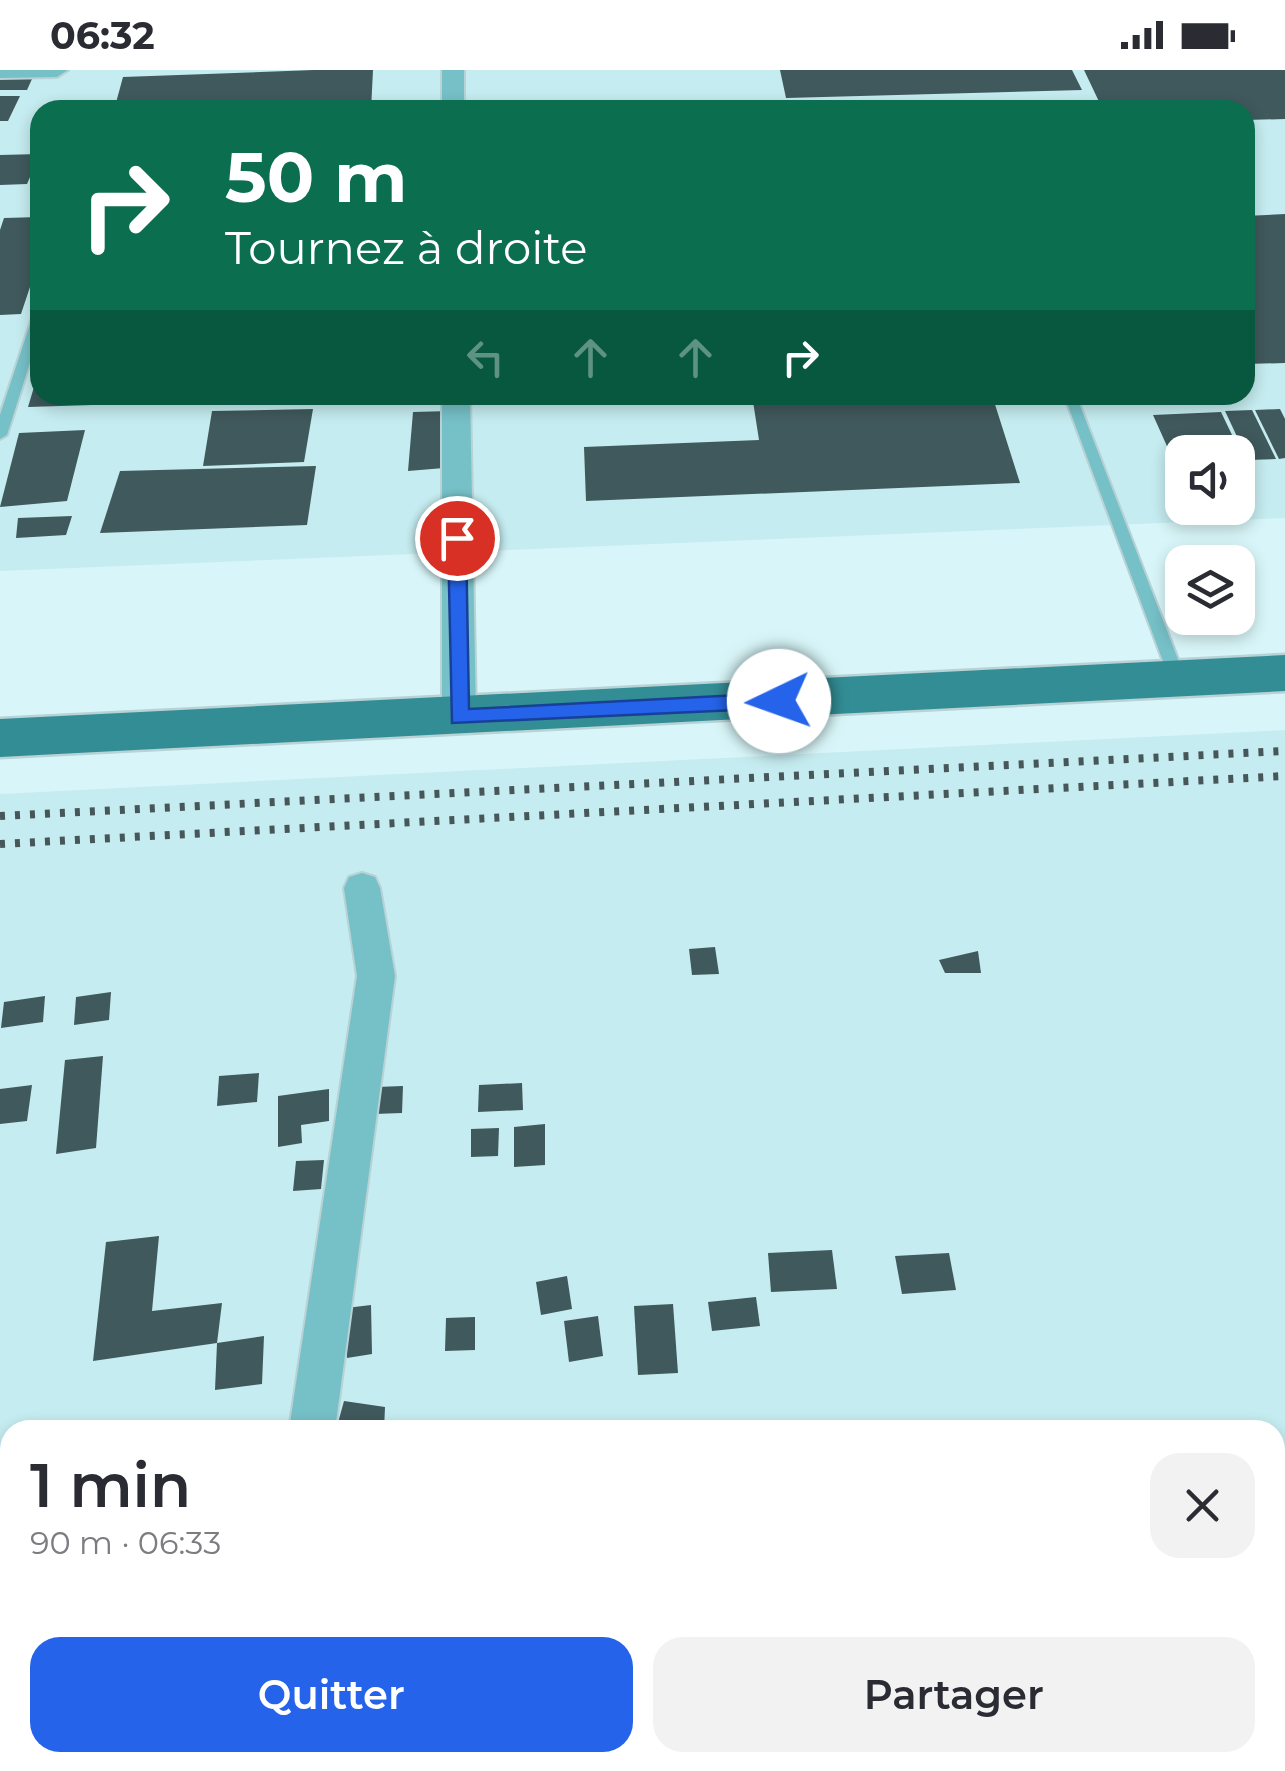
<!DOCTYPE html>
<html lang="fr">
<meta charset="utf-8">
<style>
body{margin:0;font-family:Montserrat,sans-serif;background:#f2f2f3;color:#2b2b33;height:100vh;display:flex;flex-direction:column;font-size:38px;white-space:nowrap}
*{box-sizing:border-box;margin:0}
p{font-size:32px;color:#7c7c81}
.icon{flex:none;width:55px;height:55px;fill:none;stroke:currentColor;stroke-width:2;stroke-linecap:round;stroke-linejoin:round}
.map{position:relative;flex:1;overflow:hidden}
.side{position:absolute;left:0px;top:1350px;width:1285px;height:352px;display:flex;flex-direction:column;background:#fff;border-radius:30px 30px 0 0;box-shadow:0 5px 15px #0003}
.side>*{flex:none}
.top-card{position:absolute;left:30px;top:30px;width:1225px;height:305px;border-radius:30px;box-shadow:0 5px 15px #0003;background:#0b6e4f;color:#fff;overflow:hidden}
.controls{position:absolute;left:1165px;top:365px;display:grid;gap:20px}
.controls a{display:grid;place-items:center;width:90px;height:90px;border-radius:20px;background:#fff;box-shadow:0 5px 15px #0003;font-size:50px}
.pin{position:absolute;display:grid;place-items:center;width:85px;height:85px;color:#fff;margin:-42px;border:5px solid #fff;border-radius:50%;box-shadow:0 2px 10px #0007}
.me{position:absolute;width:110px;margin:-55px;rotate:267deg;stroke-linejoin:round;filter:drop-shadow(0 0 8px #0008)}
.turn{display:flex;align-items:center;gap:35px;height:210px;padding:0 30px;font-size:45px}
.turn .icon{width:130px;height:130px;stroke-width:2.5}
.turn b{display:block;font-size:70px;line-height:85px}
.lanes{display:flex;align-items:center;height:95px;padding:0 30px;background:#0003;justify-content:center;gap:50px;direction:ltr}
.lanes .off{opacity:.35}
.round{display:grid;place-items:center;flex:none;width:105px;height:105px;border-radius:30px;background:#f2f2f3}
.summary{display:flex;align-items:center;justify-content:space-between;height:170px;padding:0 30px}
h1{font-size:60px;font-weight:600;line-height:75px}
.cta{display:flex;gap:20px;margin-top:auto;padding:20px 30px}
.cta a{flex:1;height:115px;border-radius:30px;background:#2563eb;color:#fff;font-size:40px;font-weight:600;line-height:115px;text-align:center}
.cta a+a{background:#f2f2f3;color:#2b2b33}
.status{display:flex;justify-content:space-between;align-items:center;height:70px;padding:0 50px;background:#fff;direction:ltr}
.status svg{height:28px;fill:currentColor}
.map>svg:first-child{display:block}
</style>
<div class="status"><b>06:32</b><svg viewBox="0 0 49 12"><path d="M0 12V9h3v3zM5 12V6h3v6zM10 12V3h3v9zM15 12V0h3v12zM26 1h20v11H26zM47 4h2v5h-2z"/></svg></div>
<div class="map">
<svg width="1285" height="1701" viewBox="0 0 1285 1701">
<rect width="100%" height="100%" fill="#d8f6f9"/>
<g fill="#c5ecf0" fill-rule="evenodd">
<path d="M0,0h1285v448l-1285,53zM40,40h1205v285h-1205zM1182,382h56v56h-56z"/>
<path d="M1285,660v1041h-1285v-977zM10,1360h1265v332h-1265z"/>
</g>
<g fill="#40595c">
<path d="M314,0h59l-2,40h-257l9,-33z"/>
<path d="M780,0h292l10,20 -296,8z"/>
<path d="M1084,0h201v49l-40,1v-10h-142z"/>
<path d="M0,9h32l-5,11h-27z"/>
<path d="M0,26h20l-12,25h-8z"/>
<path d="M451,31v9h-69v-6z"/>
<path d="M40,84l-13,30 -27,1v-30z"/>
<path d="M1285,144v149l-40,1v-148z"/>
<path d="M40,147v40l-19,57 -21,1v-85l4,-12z"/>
<path d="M40,316v9h53l-1,10 -64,2 6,-20z"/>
<path d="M752,325h240l28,88 -434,18 -2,-54 175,-7z"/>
<path d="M313,339l-9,53 -101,4 9,-55z"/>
<path d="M1280,339l5,10v39l-6,1 -24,-49z"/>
<path d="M1252,340l24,49 -28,1 -23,-49z"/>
<path d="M451,341l-7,57 -36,3 5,-59z"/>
<path d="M1221,342l24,50h-7v-10h-56v12h-7l-22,-49z"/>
<path d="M85,360l-18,71 -67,6 19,-74z"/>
<path d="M316,396l-9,59 -207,8 20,-62z"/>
<path d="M72,446l-6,19 -50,3 2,-20z"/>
<path d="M715,877l4,27 -27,1 -3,-26z"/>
<path d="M978,881l3,22h-36l-6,-13z"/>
<path d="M111,922l-2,28 -35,5 2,-28z"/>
<path d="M45,926l-2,26 -42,6 3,-26z"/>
<path d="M103,986l-7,92 -40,6 9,-94z"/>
<path d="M259,1003l-2,29 -40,4 2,-30z"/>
<path d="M522,1013l1,27 -45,2 1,-27z"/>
<path d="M32,1015l-5,36 -27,3v-35z"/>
<path d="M403,1016l-1,27 -28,1 2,-27z"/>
<path d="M329,1019v32l-28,4 1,18 -24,4v-51z"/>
<path d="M545,1054v41l-31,2v-40z"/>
<path d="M499,1058l-1,28 -27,1v-28z"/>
<path d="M324,1090l-3,29 -28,2 3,-30z"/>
<path d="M159,1166l-7,75 70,-8 -5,40 -124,18 13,-119z"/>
<path d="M832,1180l5,39 -66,3 -3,-39z"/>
<path d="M949,1183l7,37 -54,4 -7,-38z"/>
<path d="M567,1206l5,33 -31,6 -5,-33z"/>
<path d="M756,1227l4,29 -48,5 -4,-29z"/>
<path d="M673,1234l5,69 -40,2 -4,-69z"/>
<path d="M371,1235l1,49 -25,4 -1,-50z"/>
<path d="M598,1246l5,40 -34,6 -5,-41z"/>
<path d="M475,1247v33l-30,1 1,-33z"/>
<path d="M264,1266l-2,48 -47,6 2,-47z"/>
<path d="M344,1331l41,6 -1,23h-48z"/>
<path d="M51,1692h82l-1,9h-83z"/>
<path d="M610,1692h59l2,9h-60z"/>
<path d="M714,1692h50l1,8 -49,1z"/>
</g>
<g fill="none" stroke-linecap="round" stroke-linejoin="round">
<g stroke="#b8d2d5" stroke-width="4">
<g id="service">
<path d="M40,238v23l-33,104 -7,4v-24l34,-103z"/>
<path d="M1064,325h12l110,285 -3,4h-10l-3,-4z"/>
</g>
</g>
<g stroke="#b8d2d5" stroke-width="4">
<g id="minor">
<path d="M0,0h68l-11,7 -57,1z"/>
<rect x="442" y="0" width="22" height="40"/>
<path d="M442,325h28l6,322 -5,9 -12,4 -12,-4 -5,-9z"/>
<path d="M362,803l13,4 5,11 15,88 -60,454h-46l68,-454 -13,-88 5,-11z"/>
<path d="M10,1417v48l-10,1v-48z"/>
<path d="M231,1692h53v9h-54z"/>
</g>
</g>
<g stroke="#b8d2d5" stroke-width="5">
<path id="primary" d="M1285,585v36l-1285,66v-38z"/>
</g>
<use href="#service" fill="#76c0c7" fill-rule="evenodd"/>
<use href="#minor" fill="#76c0c7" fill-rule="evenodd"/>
<use href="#primary" fill="#328d95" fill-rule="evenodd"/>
<g stroke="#475759" stroke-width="8" stroke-dasharray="5 10" stroke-linecap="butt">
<path d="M0,746l1285,-65"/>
<path d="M0,774l1285,-68"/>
</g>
</g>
<path fill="#2563eb" stroke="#184099" stroke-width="2.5" d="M457,462l9,6 3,171 310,-16 10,8 -10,7 -327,15 -4,-185z"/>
</svg>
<div class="controls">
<a><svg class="icon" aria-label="sound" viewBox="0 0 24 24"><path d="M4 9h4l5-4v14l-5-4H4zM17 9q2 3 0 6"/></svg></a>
<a><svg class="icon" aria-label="layers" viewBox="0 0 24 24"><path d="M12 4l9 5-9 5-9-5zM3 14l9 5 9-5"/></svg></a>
</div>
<div class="pin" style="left:457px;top:468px;background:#d93025"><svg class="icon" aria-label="arrive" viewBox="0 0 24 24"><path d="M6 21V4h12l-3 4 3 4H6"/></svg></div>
<svg class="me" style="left:779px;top:631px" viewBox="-20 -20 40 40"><circle r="19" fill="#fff"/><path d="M0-13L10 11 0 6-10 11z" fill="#2563eb"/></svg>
<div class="top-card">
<div class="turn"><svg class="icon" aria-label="right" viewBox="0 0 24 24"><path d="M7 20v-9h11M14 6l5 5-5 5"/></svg><div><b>50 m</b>Tournez à droite</div></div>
<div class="lanes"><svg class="icon off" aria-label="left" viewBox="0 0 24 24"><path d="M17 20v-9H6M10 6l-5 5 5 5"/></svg><svg class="icon off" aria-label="ahead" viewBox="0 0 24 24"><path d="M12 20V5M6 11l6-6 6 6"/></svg><svg class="icon off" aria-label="ahead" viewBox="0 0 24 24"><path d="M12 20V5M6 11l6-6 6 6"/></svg><svg class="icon" aria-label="right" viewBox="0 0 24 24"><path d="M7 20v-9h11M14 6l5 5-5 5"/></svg></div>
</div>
<section class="side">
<div class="summary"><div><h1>1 min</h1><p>90 m · 06:33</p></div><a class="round"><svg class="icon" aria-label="close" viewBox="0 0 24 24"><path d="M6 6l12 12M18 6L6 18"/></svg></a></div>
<div class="cta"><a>Quitter</a><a>Partager</a></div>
</section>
</div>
